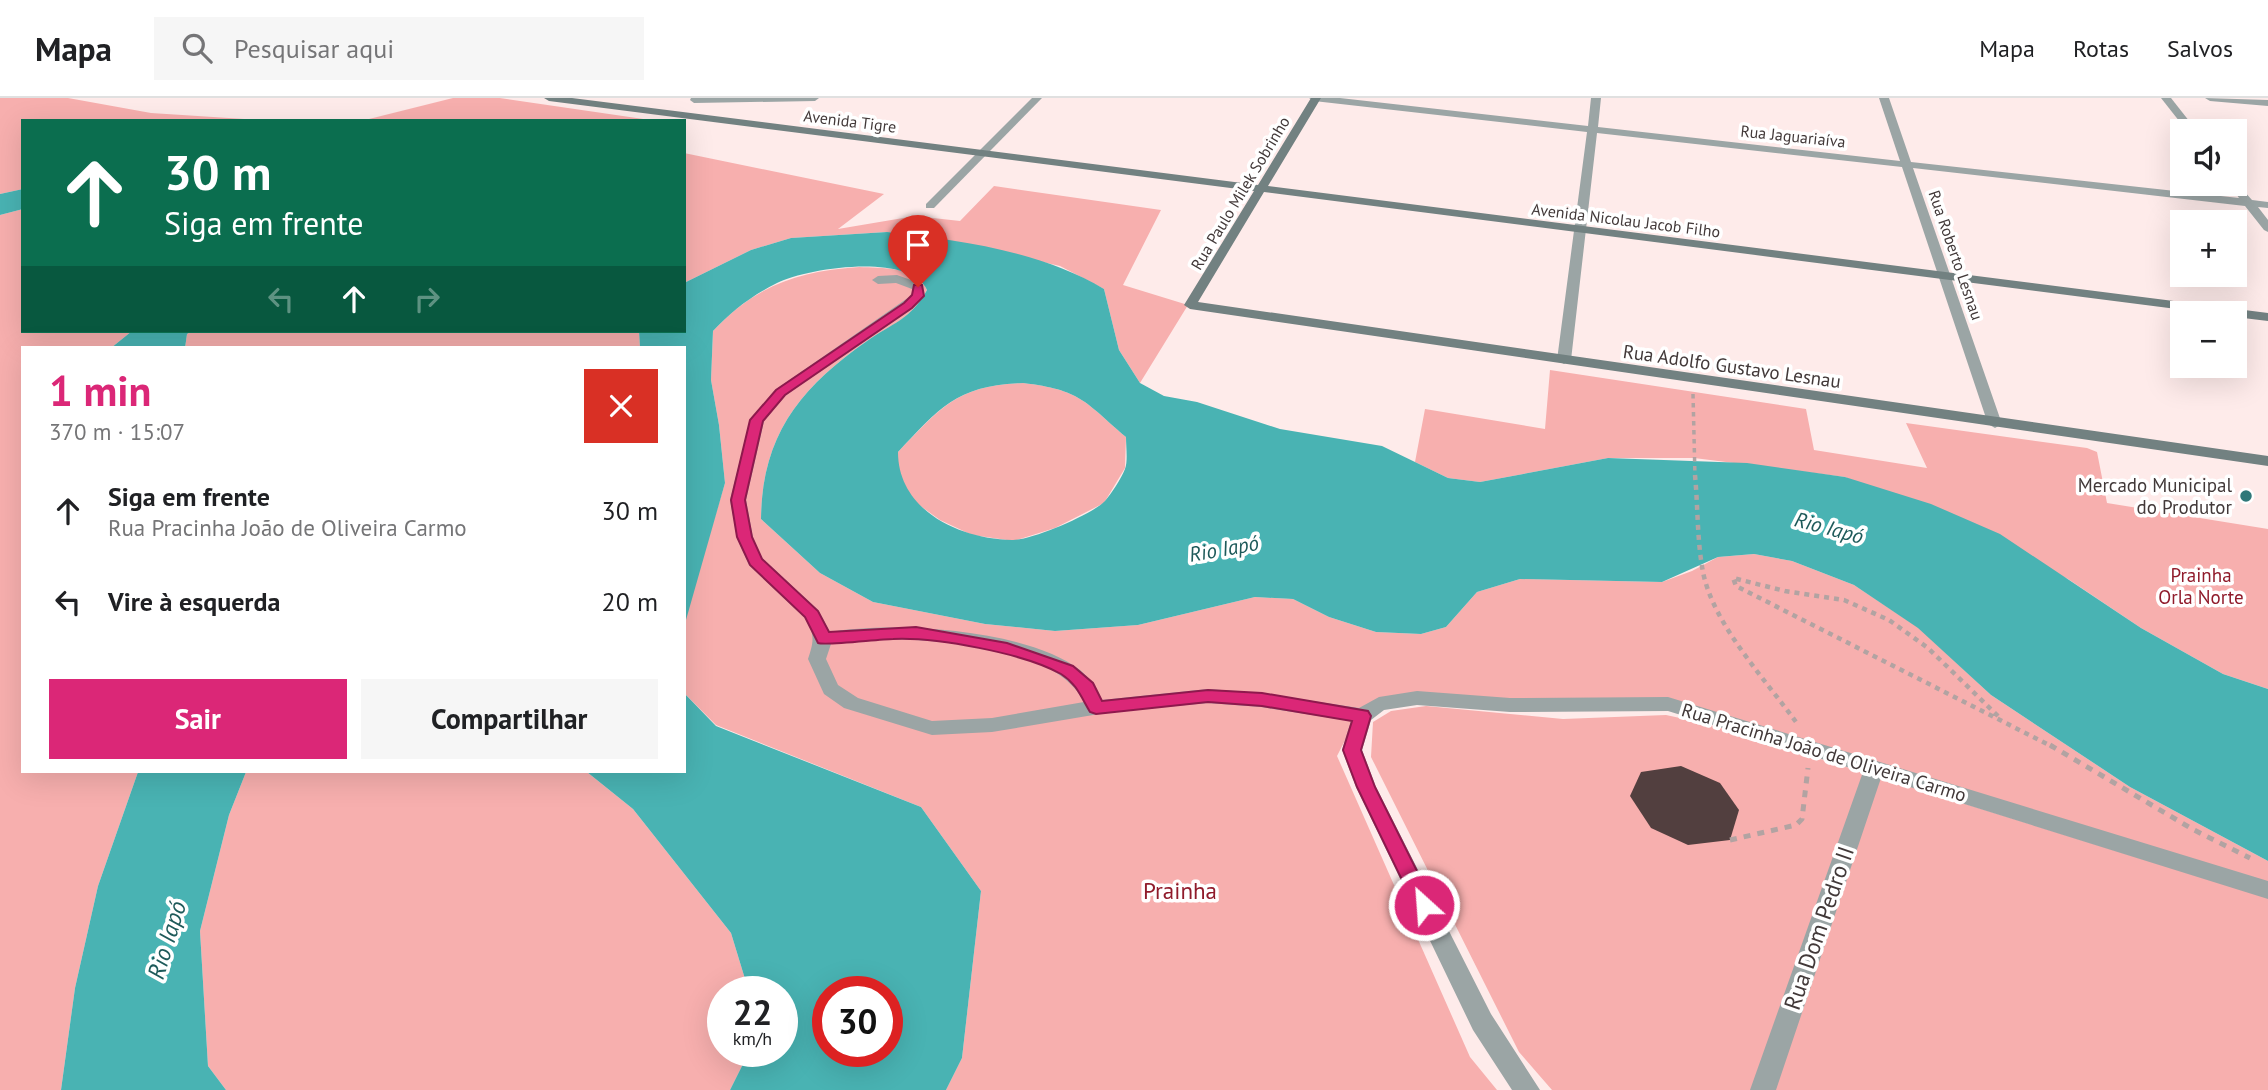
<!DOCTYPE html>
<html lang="pt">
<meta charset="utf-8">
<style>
body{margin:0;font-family:"PT Sans",sans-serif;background:#f6f6f6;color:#202124;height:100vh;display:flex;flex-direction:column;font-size:26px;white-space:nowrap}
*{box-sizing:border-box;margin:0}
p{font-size:23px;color:#757577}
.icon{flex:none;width:38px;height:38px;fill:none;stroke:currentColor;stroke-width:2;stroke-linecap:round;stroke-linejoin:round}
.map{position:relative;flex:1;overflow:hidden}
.drawer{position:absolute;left:21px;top:248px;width:665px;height:427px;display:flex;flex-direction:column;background:#fff;border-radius:0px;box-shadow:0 7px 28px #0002}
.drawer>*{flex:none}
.guide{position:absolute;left:21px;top:21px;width:665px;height:214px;border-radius:0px;box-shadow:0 7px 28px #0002;background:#0b6e4f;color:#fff;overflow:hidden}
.controls{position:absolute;left:2170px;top:21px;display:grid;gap:14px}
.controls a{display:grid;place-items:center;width:77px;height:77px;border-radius:0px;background:#fff;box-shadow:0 7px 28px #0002;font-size:35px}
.speed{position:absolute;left:707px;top:878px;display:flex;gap:14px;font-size:35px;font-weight:700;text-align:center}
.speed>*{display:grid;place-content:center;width:91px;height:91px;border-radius:50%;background:#fff;box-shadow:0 7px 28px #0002;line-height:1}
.speed small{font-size:18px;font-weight:400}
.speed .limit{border:10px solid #d22;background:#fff;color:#111}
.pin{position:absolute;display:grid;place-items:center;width:60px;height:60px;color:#fff;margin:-72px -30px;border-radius:50% 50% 50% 0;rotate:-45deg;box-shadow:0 0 7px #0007}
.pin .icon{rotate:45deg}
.me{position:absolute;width:77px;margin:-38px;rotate:334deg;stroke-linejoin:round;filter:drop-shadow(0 0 5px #0008)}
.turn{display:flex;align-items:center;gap:24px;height:147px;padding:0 28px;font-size:32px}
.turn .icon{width:91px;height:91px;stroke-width:2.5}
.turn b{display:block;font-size:49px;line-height:60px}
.lanes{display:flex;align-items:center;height:66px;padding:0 28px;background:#0003;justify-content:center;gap:35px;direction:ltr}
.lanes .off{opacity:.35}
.round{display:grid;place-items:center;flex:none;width:74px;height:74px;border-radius:0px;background:#f6f6f6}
.overview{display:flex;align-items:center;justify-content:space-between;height:119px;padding:0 28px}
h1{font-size:42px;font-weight:600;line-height:52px;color:#db2777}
.action{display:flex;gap:14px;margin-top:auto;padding:14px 28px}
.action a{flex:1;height:80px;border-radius:0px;background:#db2777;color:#fff;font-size:28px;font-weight:600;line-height:80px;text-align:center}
.action a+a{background:#f6f6f6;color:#202124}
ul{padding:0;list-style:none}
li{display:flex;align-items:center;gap:21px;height:91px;padding:0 28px}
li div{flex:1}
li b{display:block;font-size:26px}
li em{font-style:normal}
header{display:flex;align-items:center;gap:42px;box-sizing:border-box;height:98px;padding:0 35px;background:#fff;border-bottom:2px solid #e0e0e0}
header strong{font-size:33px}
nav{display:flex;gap:38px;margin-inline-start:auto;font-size:24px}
.search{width:490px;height:63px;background:#f6f6f6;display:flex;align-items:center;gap:18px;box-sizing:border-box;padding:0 24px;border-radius:0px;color:#757577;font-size:26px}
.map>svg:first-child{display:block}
</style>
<header>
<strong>Mapa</strong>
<div class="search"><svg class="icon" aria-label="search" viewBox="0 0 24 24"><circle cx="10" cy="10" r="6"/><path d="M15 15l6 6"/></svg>Pesquisar aqui</div>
<nav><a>Mapa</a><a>Rotas</a><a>Salvos</a></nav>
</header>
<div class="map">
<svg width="2268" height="992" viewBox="0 0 2268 992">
<rect width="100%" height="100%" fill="#feebea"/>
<g fill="#f7afae">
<path d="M0,0h68l83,15 125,8h-253v68l-23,5z"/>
<path d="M453,0h47l157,23h-296z"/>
<path d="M684,55l200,41 -46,35 77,-13 45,5 34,-35 167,24 -38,75 65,20 -48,78 -21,-33 -15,-61 -44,-23 -128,-29 -45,-5 -96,6 -40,12 -67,33z"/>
<path d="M23,111v122h109l-21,17h-88v424h115l-40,114 -23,102 -14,102h-61v-875z"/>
<path d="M859,169c23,1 57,-1 68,23 -16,29 -33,33 -60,51 -67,47 -105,94 -106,178l59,54 53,29 112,22 70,7 83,-6 117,-28 38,2 36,18 47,15 45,2 25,-7 31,-35 43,-13 142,3 30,-11 26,-14 36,-3 38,7 62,24 65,43 72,67 139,92 138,74v28l-598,-189h-160l-86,-6 -64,17 -23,45 133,301 27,33h-551l16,-32 19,-167 -60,-84 -205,-82 -32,-32 1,-77 40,-133 -6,-58 -8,-45 2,-49c42,-45 85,-60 146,-64z"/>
<path d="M192,233h447l1,17h-455l2,-14z"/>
<path d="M1550,272l256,39 8,41 113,18 -21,-45 181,25 10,4 10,51 161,26v160l-45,-15 -82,-46 -73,-49 -223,-102 -151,-19h-86l-128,24 -32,-4 -33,-16 10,-53 120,20z"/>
<path d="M1023,285c58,7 61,18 103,54l-1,31 -21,35 -49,25 -41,13 -42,-6 -32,-15 -28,-20 -14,-27v-21c43,-45 60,-67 125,-69z"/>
<path d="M1426,608l137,13 103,-4 42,9 560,174v192h-716l-33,-38 -148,-295 2,-35 18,-11z"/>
<path d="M246,674h341l46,37 98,124 18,59h-26v60h26l-19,38h-504l-18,-24 -8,-135 29,-116z"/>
</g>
<g fill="#49b3b3" fill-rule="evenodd">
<path d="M23,91v20l-23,6v-21z"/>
<path d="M887,134c72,8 154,19 217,57l15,61 21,33 24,13 33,6 83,27 102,17 66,32 32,4 128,-24 139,5 98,14 86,27 69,30 141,94 82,46 45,15v172l-138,-74 -139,-92 -73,-67 -64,-43 -62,-24 -38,-7 -36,3 -56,25 -142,-3 -43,13 -31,35 -25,7 -45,-2 -47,-15 -36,-18 -38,-2 -117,28 -83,6 -70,-7 -112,-22 -53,-29 -59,-54c1,-84 39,-131 106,-178 26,-18 44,-22 60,-51 -17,-38 -120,-22 -150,-7 -26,13 -45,28 -64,48l-2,49 8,45 6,58 -41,144v-279h-44l-1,-17h45v-48l67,-33 40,-12zM1023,285c58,7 61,18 103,54 0,10 2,24 -1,32 -4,10 -14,25 -20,32 -12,13 -75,40 -93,39 -53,-1 -114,-30 -114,-88 42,-45 60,-67 125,-69z"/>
<path d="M132,233h60l-5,3 -2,14h-74z"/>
<path d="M684,595l32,33 205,81 60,84 -19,167 -16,32h-216l19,-38h33v-60h-33l-18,-59 -98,-124 -46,-37h97zM887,894v60h-59v-60z"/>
<path d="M138,674h108l-17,43 -29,116 8,135 18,24h-165l14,-102 23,-102z"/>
</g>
<path fill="#523f3f" d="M1681,668l39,17 19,27 -9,30 -42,5 -37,-17 -21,-32 11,-24z"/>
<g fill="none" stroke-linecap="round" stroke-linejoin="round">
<path stroke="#b2a3a2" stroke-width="3.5" stroke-dasharray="4.5 4.5" stroke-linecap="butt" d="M1693,296l2,83"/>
<g stroke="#b2a3a2" stroke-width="4.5" stroke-dasharray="5 5" stroke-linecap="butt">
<path d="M1695,377c3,32 2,66 8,97 10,52 62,107 93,150"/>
<path d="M1998,618l-70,-68 -39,-28 -45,-20 -59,-9 -52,-13 3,8 317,161"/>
</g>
<g stroke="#b2a3a2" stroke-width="5" stroke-dasharray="7 7" stroke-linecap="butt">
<path d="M2050,647l144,85 56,28"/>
<path d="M1730,742l66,-15 6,-6 6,-51"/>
</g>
<path fill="#9ba5a5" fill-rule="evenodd" d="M691,0h128l-4,3 -121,2 -4,-3z"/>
<g fill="#9ba5a5" fill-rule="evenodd">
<path d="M1032,0h10l-108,110h-8v-4z"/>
<path d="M1309,0h31l248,28 3,-28h10l-3,29 302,34 -21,-63h10l22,64 328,36 -10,-14h6v-3l17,19 16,2v6l-10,-1 10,13v12l-4,-2 -19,-24 -332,-38 89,256 -7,4 -7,-4 -86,-257 -305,-34 -26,227 -7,4 -7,-4 30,-228 -273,-31z"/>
<path d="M2161,0h10l26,33h-10z"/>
<path d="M2205,0l63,2v6l-58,-5z"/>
<path d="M897,177l25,9 2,12 -139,100 -21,25 -18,79 7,38 9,20 56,52 12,22c63,-11 198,-3 250,38 10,8 16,19 22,30l106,-11 53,4 98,15 20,-11 38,-6 93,7 158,-1 600,184v18l-387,-121 -105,312h-26l113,-318 -195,-61 -158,1 -93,-7 -33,5 -13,10 -9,30 14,37 115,227 49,76h-28l-39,-60 -117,-243 -14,-37 9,-29 -90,-14 -53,-4 -97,9 -119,20 -60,3 -88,-27 -20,-14 -16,-35c6,-18 7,-25 -3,-41l-56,-53 -12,-27 -7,-38 20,-80 25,-30 137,-95v-6l-16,-6 -18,1 -6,-4 6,-4zM881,541c57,1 174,5 203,63l-92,16 -60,3 -74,-23 -20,-13 -12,-26 5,-15z"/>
</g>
<path fill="#728181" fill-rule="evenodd" d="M544,0h28l686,87 53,-87h10l-53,88 1000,127v8l-33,-4v-4h-27l-944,-121 -66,110 1070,154v10l-1078,-157 -6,-4 70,-114 -705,-90z"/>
</g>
<path fill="#db2777" stroke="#8e194d" stroke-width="2" d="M914,187h8l2,11 -12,12 -127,87 -22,26 -18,79 7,37 10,22 56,52 11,21 87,-5 91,16 66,23 20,17 9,18 106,-11 54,3 106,18 3,5 -10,34 14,37 59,118 -3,6 -7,2 -7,-2 -60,-124 -14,-37 9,-29 -90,-15 -54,-4 -112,12 -6,-2c-9,-15 -13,-28 -29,-38 -37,-21 -126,-37 -168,-35 -14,0 -67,7 -75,4l-13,-26 -55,-52 -13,-28 -6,-37 19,-80 26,-30 128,-87 8,-8z"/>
<circle fill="#2f7879" stroke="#fff" stroke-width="2.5" cx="2246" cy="398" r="7"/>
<g text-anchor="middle" stroke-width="7" stroke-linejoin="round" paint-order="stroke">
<g font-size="16" fill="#423939" stroke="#fff">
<text transform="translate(850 23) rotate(7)" y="6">Avenida Tigre</text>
<text transform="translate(1793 38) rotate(6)" y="6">Rua Jaguariaíva</text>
<text transform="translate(1240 95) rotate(-59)" y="6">Rua Paulo Milek Sobrinho</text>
<text transform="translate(1626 122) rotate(7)" y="6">Avenida Nicolau Jacob Filho</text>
<text transform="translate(1956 157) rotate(71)" y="6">Rua Roberto Lesnau</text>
</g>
<g font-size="19" fill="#423939" stroke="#fff">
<text transform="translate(1732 268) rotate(8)" y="7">Rua Adolfo Gustavo Lesnau</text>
<text transform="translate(1824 654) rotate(17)" y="7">Rua Pracinha João de Oliveira Carmo</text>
</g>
<g font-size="19" fill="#423939" stroke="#fff" text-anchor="end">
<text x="2232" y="394">Mercado Municipal<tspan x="2232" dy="22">do Produtor</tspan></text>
</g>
<g font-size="19" fill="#901b2b" stroke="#fff">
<text x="2201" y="484">Prainha<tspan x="2201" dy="22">Orla Norte</tspan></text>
</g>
<g font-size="21" font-style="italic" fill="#1e5a5a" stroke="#fff">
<text transform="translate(1829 430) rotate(15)" y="7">Rio Iapó</text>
<text transform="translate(1224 451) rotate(-10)" y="7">Rio Iapó</text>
</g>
<g font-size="23" fill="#901b2b" stroke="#fff">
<text x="1180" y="801">Prainha</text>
</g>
<g font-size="23" fill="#423939" stroke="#fff">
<text transform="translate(1819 830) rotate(-71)" y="8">Rua Dom Pedro II</text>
</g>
<g font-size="24" font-style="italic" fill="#1e5a5a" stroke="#fff">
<text transform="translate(167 842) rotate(-73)" y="8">Rio Iapó</text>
</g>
</g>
</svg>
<div class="controls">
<a><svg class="icon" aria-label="sound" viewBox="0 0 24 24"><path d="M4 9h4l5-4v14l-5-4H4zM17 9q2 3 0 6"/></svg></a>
<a>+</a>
<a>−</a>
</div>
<div class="speed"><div>22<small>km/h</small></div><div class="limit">30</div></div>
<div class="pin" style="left:918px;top:189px;background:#d93025"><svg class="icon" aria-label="arrive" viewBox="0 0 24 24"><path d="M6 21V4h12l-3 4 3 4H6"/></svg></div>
<svg class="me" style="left:1424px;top:807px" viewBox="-20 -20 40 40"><circle r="17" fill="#db2777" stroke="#fff" stroke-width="3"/><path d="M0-11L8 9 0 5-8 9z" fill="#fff"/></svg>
<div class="guide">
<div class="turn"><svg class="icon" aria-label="ahead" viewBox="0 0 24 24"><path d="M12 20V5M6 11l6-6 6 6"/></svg><div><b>30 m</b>Siga em frente</div></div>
<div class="lanes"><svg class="icon off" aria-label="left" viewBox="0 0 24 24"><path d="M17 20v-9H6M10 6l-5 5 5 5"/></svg><svg class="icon" aria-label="ahead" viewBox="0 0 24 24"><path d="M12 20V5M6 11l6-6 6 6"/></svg><svg class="icon off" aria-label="right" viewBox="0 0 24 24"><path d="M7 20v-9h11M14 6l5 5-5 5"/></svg></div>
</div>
<section class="drawer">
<div class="overview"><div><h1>1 min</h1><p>370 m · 15:07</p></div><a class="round" style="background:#d93025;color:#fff"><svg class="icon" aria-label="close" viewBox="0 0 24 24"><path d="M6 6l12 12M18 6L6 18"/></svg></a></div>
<ul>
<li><svg class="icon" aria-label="ahead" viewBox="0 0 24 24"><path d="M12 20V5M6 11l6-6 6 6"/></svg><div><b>Siga em frente</b><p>Rua Pracinha João de Oliveira Carmo</p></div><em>30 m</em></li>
<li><svg class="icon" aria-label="left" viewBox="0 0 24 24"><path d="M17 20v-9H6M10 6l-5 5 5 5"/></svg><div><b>Vire à esquerda</b></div><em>20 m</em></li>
</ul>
<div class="action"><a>Sair</a><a>Compartilhar</a></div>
</section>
</div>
